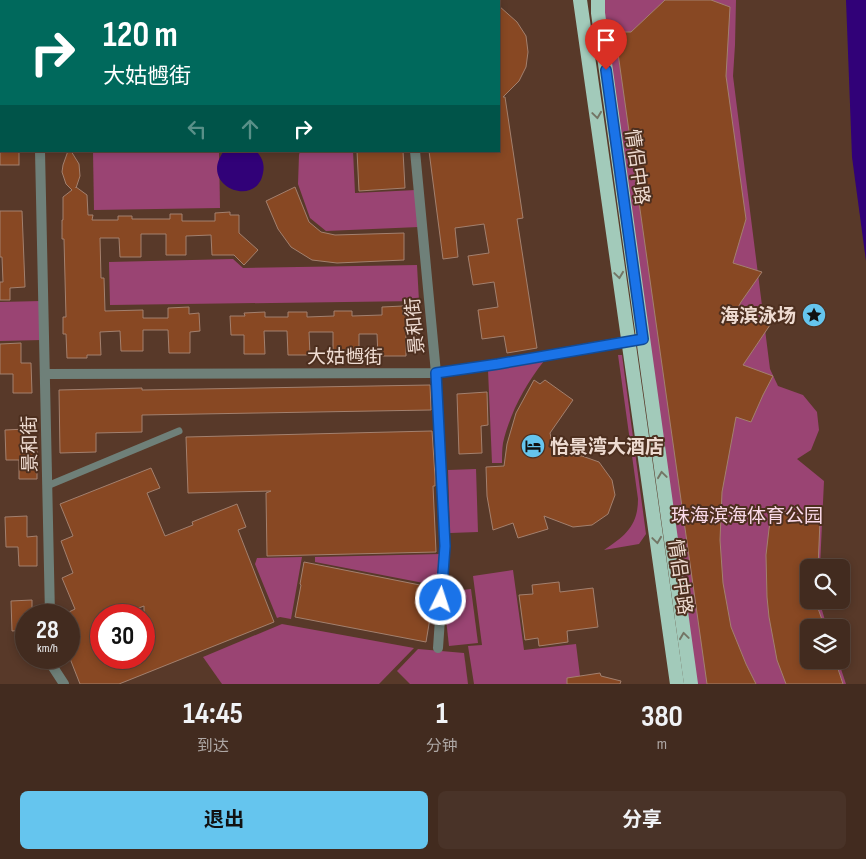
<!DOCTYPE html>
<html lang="zh">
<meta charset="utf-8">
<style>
body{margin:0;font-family:"Sofia Sans Condensed","Noto Sans SC",sans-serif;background:#493328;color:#f1f3f6;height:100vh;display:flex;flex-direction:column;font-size:19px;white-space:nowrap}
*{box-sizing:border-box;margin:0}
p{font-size:16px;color:#aea7a4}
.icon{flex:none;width:28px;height:28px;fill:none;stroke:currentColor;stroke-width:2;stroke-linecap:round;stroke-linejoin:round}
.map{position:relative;height:684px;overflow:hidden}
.details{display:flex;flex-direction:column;background:#422b1f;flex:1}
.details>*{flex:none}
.hud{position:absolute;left:0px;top:0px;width:500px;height:152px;box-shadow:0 2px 8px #0003,0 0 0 1px #5a473d;background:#00695c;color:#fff;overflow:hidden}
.buttons{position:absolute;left:800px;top:559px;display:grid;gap:10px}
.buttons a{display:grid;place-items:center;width:50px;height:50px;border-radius:8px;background:#422b1f;box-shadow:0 2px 8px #0003,0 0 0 1px #5a473d;font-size:25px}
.speed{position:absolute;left:15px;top:604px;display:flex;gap:10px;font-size:25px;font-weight:700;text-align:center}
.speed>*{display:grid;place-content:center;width:65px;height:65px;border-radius:50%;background:#422b1f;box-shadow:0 2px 8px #0003,0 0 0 1px #5a473d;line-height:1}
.speed small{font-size:12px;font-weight:400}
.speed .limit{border:8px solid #d22;background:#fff;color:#111}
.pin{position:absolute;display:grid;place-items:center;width:42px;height:42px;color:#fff;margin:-51px -21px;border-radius:50% 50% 50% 0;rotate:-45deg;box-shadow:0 0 5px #0007}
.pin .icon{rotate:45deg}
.me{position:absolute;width:55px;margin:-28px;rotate:4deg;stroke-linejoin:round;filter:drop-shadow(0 0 4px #0008)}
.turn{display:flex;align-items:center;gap:18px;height:105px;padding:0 20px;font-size:22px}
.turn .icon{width:65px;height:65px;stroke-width:2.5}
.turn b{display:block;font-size:35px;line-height:42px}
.lanes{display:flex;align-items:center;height:48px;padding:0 20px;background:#0003;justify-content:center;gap:25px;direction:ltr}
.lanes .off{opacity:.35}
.eta{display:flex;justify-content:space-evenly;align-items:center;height:85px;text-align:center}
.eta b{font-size:30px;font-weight:700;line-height:35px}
.action{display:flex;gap:10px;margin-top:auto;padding:10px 20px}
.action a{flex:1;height:58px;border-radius:8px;background:#65c5ee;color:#111;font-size:20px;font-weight:700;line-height:58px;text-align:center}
.action a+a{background:#493328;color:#f1f3f6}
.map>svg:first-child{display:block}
</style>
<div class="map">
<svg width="866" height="684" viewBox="0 0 866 684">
<rect width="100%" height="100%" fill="#583929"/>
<g fill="#9a4473">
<path d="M604,0h132l-1,45 -2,31 37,293 8,17 25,9 14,17 2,18 -8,20 -14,9 27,22 -4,86 -11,1v32h10l8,27 -18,1v32h29l8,24h-151l-91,-654z"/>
<path d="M93,151h126l1,57 -126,2z"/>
<path d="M300,151h53l2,42 61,-3 3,37 -93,4 -16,-13 -12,-34 1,-29z"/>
<path d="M233,259l10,9 174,-3 2,36 -309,4 -1,-43z"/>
<path d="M41,301l1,39 -42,1v-39z"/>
<path d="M618,355h4l24,179 -7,10 -35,6c21,-14 34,-24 34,-51z"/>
<path d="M544,361c-19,24 -34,52 -41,82 -1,6 -1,13 -1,20h-10l-4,-93z"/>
<path d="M476,469l2,63 -28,1 -2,-63z"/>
<path d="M441,554l-2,32 -124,-24v-5z"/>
<path d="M302,557l-11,62 -11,-2 -3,1 -22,-54 2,-6z"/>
<path d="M513,570l11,80 52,-6 5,40h-107l-6,-38 14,-1 -9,-69z"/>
<path d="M471,589l7,54 -29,3 -6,-54z"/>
<path d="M282,624l132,24 -35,36h-157l-19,-27z"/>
<path d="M418,649l46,4 4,31h-58l-13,-13z"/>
</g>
<g fill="#310178">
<path d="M846,0h20v261l-14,-104z"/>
<path d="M224,151h32c6,6 9,13 7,22 -6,36 -66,13 -39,-22z"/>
</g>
<g fill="#884823" stroke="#a3806e" fill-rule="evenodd">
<path d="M665,0h46l19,7 -4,69 20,143 -13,44 29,9 -21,30 -7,13 36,10 -27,40 30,11 -10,19 -12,27 -15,-5 -14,75 -2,48 3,43 8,44 15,37 10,20h-49l-92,-652h16z"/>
<path d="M499,6l18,16 9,14 2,16 -2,15 -7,14 -16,16h2l18,121 -6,1 20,129 -30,5 -3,-17 -22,3 -4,-29 20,-3 -4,-25 -21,3 -5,-29 21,-3 -5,-29 -29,4 3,29 -15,2 -14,-108h70z"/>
<rect x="0" y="151" width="19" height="14"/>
<path d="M68,151h3l8,13 1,12 -4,12v-1l11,8 1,20h5l-1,5h26v-4h14v3h38v-5h12v7h33v-8l15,-1v3h9v18l19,17 -14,15 -10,-10h-22l-1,-20 -25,1v19h-20v-21h-25v23h-21l-1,-19h-19l1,40h3l1,33 38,-1v8h25v-10l21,-1v7l10,-1 1,18 -10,1v21h-21l-1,-23h-25v21h-22l-1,-20 -20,1 1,23h-14v3h-20l-1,-24h-3v-17h3l-2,-78h-2v-19h1v-23l9,-7 -6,-6 -4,-12 1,-7z"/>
<path d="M357,151h46l2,37 -46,3z"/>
<path d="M295,187l14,35 12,10 14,3 69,-2v27l-67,3 -25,-3 -21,-13 -13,-18 -12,-28z"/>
<path d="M0,211h22l3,76 -15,1v12h-10v-18h3l-1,-25h-2z"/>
<path d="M403,306v9h13l1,20h-11v21h-28l-1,-22h-18v23h-26v-25h-24l1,23h-22l-1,-24h-23l1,23h-21v-19h-13l-1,-19h15l-1,-3 21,-1v5h23v-5h19v5l27,-1v-5h18v5l30,-1v-8z"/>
<path d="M21,343v20h10l1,30h-19v-19h-13v-30z"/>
<path d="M534,380l6,4 5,-4 28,20 -23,33 3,14 14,8 15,1 17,6 13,18 3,15 -7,19 -16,11 -19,2 -29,-11 4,13 -30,9 -5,-15 -20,7 -6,-34 -1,-29 18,-1 3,-22 9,-31z"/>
<path d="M430,385l1,25 -289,5v17l-46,1v19l-36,1 -1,-63 83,-2v2z"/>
<path d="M487,392l1,33 -7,1 1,27 -23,1 -2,-60z"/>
<path d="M27,429v20h10v30h-18v-19h-13l-1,-30z"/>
<path d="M432,431l3,46v9h-2l3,66 -169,4 -1,-63 5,-2 -83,2 -2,-56z"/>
<path d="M151,468l9,20 -13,5 18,43 28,-11 -1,-3 45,-18 9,23 -8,3 36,92 -155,62h-39l-11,-28v-6l7,-3 -7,-18v-17l6,-3 -13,-31 11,-5 -12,-32 12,-5 -13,-32zM144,606v52h-43v-43h19z"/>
<path d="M773,508l47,13 -2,47h-9v32h6l10,28h-16v32h26l8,24h-57l-9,-24 -8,-43 -2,-20 -1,-42 3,-26z"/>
<path d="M27,516v21l10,-1v30h-18l-1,-19h-12l-1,-30z"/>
<path d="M304,562l131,26 -9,54 -131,-25 6,-32 -1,-1z"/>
<path d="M559,582l1,10 33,-4 5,39 -31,4 1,11 -29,4 -1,-8 -13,2 -6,-45 14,-1 -1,-9z"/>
<path d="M32,600v15h-6v15l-14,1 -1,-30z"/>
<path d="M600,673l1,3 20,5 -1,3h-53v-6z"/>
</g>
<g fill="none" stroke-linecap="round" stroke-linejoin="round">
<path stroke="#6f8079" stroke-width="7" d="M47,486l132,-55"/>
<g stroke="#6f8079" stroke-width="10">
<path d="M36,0v1"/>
<path d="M401,0l1,1"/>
<path d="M0,91h1"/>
<path d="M40,151l10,464"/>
<path d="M415,151l21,222 9,173 -7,102"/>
<path d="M45,374l391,-1 62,-9 136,-24"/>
<path d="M51,658v6l13,20"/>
</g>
<g stroke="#a2caba" stroke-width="14">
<path d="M580,0l97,684"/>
<path d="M598,0v13l93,671"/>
</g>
</g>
<defs><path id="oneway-chevron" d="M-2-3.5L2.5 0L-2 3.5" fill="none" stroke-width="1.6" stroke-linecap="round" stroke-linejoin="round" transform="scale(1.25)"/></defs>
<g stroke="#737565">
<use href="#oneway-chevron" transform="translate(597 115) rotate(82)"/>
<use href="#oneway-chevron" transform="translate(619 275) rotate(82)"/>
<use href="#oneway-chevron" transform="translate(662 475) rotate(-98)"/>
<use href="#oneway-chevron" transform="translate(657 540) rotate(82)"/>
<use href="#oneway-chevron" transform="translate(684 636) rotate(-98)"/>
</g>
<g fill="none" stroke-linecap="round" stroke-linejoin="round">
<g stroke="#114b97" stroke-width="12">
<path id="route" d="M441,600l4,-54 -9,-173 62,-9 145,-25 -37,-269"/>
</g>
<use href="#route" stroke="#1a73e8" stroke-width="9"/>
</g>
<defs>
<g id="sight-disc" transform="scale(1.25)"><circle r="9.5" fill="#65c5ee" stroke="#4d2f1f"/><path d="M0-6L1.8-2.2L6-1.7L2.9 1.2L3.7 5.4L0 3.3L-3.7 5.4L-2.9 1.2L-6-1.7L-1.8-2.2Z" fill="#111"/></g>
<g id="hotel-disc" transform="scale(1.25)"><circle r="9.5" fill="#65c5ee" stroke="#4d2f1f"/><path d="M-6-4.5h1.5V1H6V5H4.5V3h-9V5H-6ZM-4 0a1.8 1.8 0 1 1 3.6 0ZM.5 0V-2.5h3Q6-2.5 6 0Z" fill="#111"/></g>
</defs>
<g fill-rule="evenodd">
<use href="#sight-disc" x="814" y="315"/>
<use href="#hotel-disc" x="533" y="446"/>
</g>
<g text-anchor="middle" stroke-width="4" stroke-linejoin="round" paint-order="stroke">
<g font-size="19" fill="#eedbd1" stroke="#4d2f1f">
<text transform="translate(638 167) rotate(82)" y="7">情侣中路</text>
<text transform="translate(414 326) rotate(-95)" y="7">景和街</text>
<text x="345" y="363">大姑乸街</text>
<text transform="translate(29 444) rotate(-91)" y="7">景和街</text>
<text transform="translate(681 577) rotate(82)" y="7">情侣中路</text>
</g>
<g font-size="19" font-weight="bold" fill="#eedbd1" stroke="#4d2f1f" text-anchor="end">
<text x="796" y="322">海滨泳场</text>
<text x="550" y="453" text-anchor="start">怡景湾大酒店</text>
</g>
<g font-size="19" fill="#fadae9" stroke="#4d2f1f">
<text x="747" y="522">珠海滨海体育公园</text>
</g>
</g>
</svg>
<div class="buttons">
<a><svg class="icon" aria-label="search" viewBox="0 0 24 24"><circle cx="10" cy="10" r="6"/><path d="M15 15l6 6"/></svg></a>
<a><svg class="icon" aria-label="layers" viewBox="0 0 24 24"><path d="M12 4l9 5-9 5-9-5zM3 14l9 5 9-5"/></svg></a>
</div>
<div class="speed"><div>28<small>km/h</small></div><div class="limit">30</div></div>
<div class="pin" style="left:606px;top:70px;background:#d93025"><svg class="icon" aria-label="arrive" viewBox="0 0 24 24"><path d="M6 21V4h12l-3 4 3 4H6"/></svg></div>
<svg class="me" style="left:441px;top:600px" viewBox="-20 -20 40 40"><circle r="17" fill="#1a73e8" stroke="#fff" stroke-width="3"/><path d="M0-11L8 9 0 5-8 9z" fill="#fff"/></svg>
<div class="hud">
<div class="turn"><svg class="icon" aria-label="right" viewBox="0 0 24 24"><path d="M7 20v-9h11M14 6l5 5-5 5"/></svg><div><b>120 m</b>大姑乸街</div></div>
<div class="lanes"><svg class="icon off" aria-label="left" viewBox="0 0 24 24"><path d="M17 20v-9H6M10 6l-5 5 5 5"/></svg><svg class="icon off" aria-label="ahead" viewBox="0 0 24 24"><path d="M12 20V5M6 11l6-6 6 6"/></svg><svg class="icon" aria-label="right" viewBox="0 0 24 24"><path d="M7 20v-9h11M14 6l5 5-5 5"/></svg></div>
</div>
</div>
<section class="details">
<div class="eta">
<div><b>14:45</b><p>到达</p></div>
<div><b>1</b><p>分钟</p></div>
<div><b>380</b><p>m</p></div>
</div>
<div class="action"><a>退出</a><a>分享</a></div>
</section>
